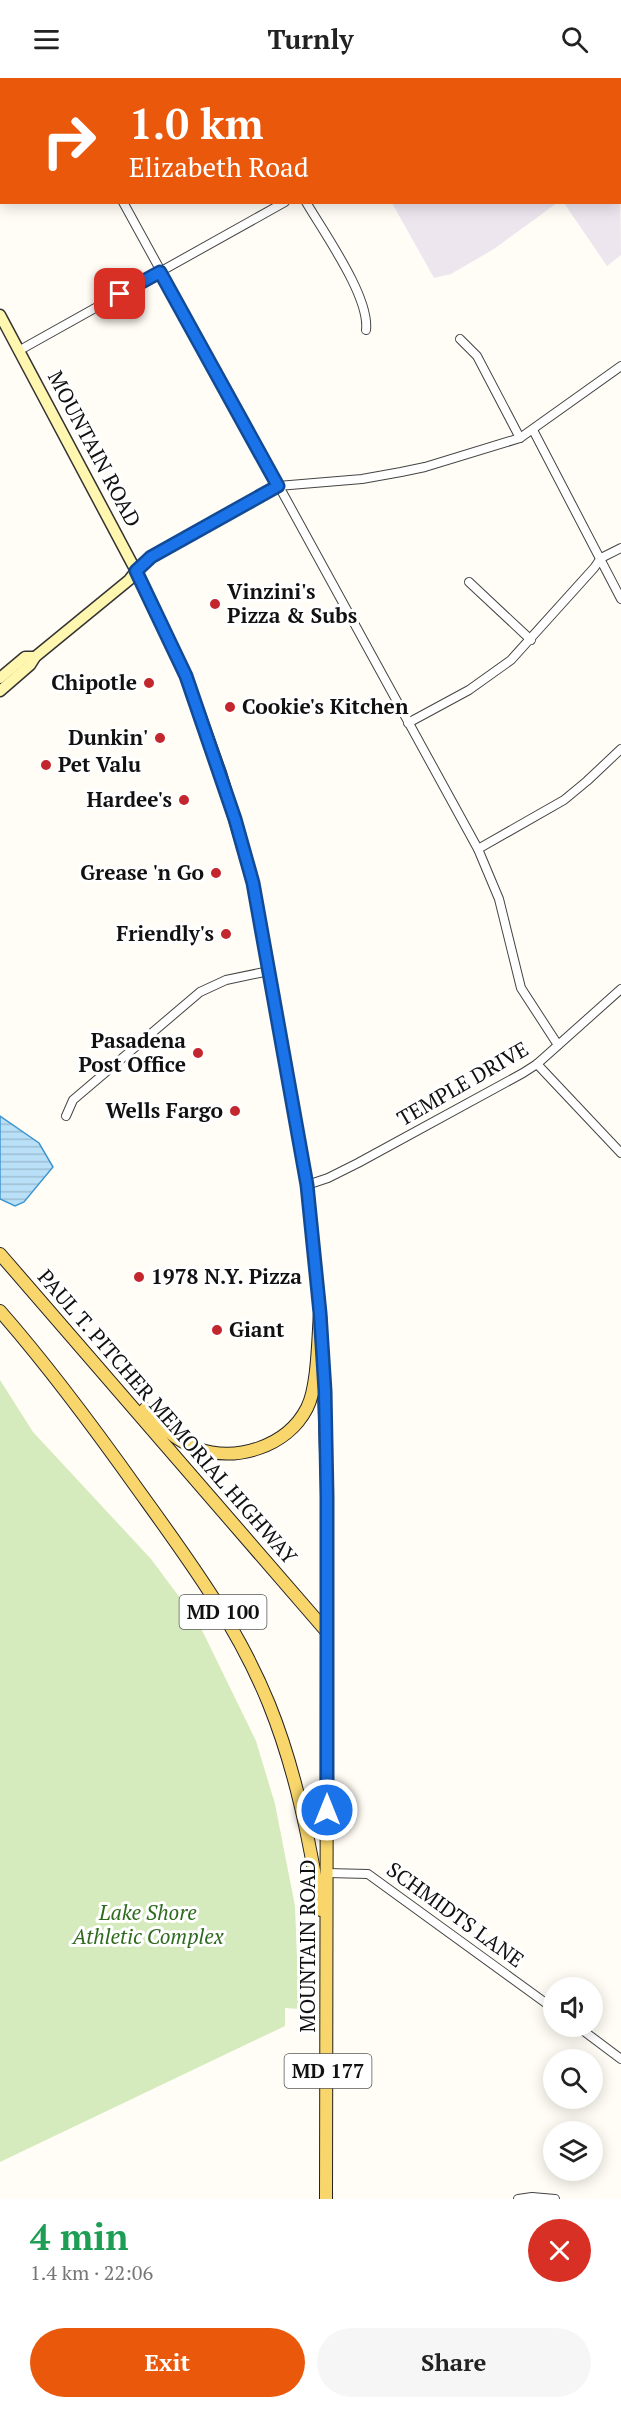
<!DOCTYPE html>
<meta charset="utf-8">
<style>
body{margin:0;font-family:"PT Serif",serif;background:#f6f6f6;color:#222;height:100vh;display:flex;flex-direction:column;font-size:22px;white-space:nowrap}
*{box-sizing:border-box;margin:0}
p{font-size:20px;color:#767676}
.icon{flex:none;width:33px;height:33px;fill:none;stroke:currentColor;stroke-width:2;stroke-linecap:round;stroke-linejoin:round}
.map{position:relative;height:2121px;overflow:hidden}
.side{display:flex;flex-direction:column;background:#fff;flex:1}
.side>*{flex:none}
.banner{position:absolute;left:0px;top:0px;width:621px;height:126px;box-shadow:0 3px 15px #0003;background:#ea580c;color:#fff;overflow:hidden}
.tools{position:absolute;left:543px;top:1899px;display:grid;gap:12px}
.tools a{display:grid;place-items:center;width:60px;height:60px;border-radius:50%;background:#fff;box-shadow:0 3px 15px #0003;font-size:30px}
.pin{position:absolute;display:grid;place-items:center;width:51px;height:51px;color:#fff;margin:-26px;border-radius:12px;box-shadow:0 3px 9px #0006}
.me{position:absolute;width:66px;margin:-33px;rotate:0deg;stroke-linejoin:round;filter:drop-shadow(0 0 4px #0008)}
.turn{display:flex;align-items:center;gap:21px;height:126px;padding:0 30px;font-size:27px}
.turn .icon{width:78px;height:78px;stroke-width:2.5}
.turn b{display:block;font-size:42px;line-height:51px}
.round{display:grid;place-items:center;flex:none;width:63px;height:63px;border-radius:32px;background:#f6f6f6}
.overview{display:flex;align-items:center;justify-content:space-between;height:102px;padding:0 30px}
h1{font-size:36px;font-weight:600;line-height:45px;color:#1e9e55}
.cta{display:flex;gap:12px;margin-top:auto;padding:12px 30px}
.cta a{flex:1;height:69px;border-radius:36px;background:#ea580c;color:#fff;font-size:24px;font-weight:600;line-height:69px;text-align:center}
.cta a+a{background:#f6f6f6;color:#222}
header{display:flex;justify-content:space-between;align-items:center;height:78px;padding:0 30px;background:#fff;font-size:27px;font-weight:600}
.map>svg:first-child{display:block}
</style>
<header><svg class="icon" aria-label="menu" viewBox="0 0 24 24"><path d="M4 6h16M4 12h16M4 18h16"/></svg>Turnly<svg class="icon" aria-label="search" viewBox="0 0 24 24"><circle cx="10" cy="10" r="6"/><path d="M15 15l6 6"/></svg></header>
<div class="map">
<svg width="621" height="2121" viewBox="0 0 621 2121">
<defs>
<pattern id="water-rules" width="6" height="5" patternUnits="userSpaceOnUse" patternTransform="scale(1.5)"><rect width="6" height="5" fill="#b9e0f7"/><path d="M0 2.5h6" fill="none" stroke="#9ebfd3"/></pattern>
</defs>
<rect width="100%" height="100%" fill="#fffdf5"/>
<g fill="#eee6ef">
<path d="M620,92l1,85 -14,11 -43,-63 56,-1z"/>
<path d="M392,125h165l-63,46 -43,25 -17,4z"/>
</g>
<path fill="#d5ebbd" d="M0,1302l33,52 118,127 47,63 58,119 19,63 20,102 4,103 -14,-1v18l-285,136z"/>
<path fill="url(#water-rules)" stroke="#3f96cf" stroke-width="1.5" d="M0,1038l39,27 14,24 -29,35 -9,4 -15,-7z"/>
<g fill="none" stroke-linecap="round" stroke-linejoin="round">
<g stroke="#444" stroke-width="10">
<g id="street">
<path d="M62,0v2"/>
<path d="M239,0l1,2"/>
<path d="M123,124l355,647 21,50 22,89 37,57"/>
<path d="M306,124c18,31 64,95 60,128"/>
<path d="M460,261l17,17 43,82"/>
<path d="M20,272l265,-148"/>
<path d="M533,352l88,169"/>
<path d="M136,493l15,-14 127,-71 84,-7 39,-7 24,-5 95,-29 101,-72"/>
<path d="M469,504l62,58"/>
<path d="M408,645l61,-33 42,-30 83,-92 7,-10 20,-10"/>
<path d="M478,771l86,-49 23,-19 34,-32"/>
<path d="M537,986l84,89"/>
<path d="M66,1038l7,-16 127,-108 26,-12 43,-9"/>
<path d="M307,1107l21,-7 30,-15 165,-90 14,-9 84,-75"/>
<path d="M327,1795l41,1 186,135"/>
<path d="M577,1948l44,33"/>
<path d="M518,2121l14,-2 23,2"/>
</g>
</g>
<g stroke="#333" stroke-width="13">
<g id="secondary">
<path d="M0,237l136,256 50,105 35,98 32,109 54,302 14,135"/>
<path d="M0,600l25,-21h10"/>
<path d="M0,613l30,-26 5,-8 94,-77 7,-9"/>
<path d="M322,1270l5,149v135"/>
</g>
</g>
<g stroke="#222" stroke-width="14">
<g id="primary">
<path d="M0,1176l327,378 -1,567"/>
<path d="M0,1233c50,57 95,118 139,180 49,68 98,134 130,213 27,67 40,135 52,206"/>
<path d="M145,1331c15,16 30,31 51,39 39,15 91,-1 111,-40 11,-21 11,-70 13,-95"/>
</g>
</g>
<use href="#street" stroke="#fff" stroke-width="8"/>
<use href="#secondary" stroke="#fff6b0" stroke-width="10"/>
<use href="#primary" stroke="#f9d66b" stroke-width="12"/>
</g>
<g fill="none" stroke-linecap="round" stroke-linejoin="round">
<g stroke="#114b97" stroke-width="15">
<path id="route" d="M120,216l40,-22 118,214 -127,71 -15,14 50,105 49,143 18,64 54,302 13,128 5,78 2,106v313"/>
</g>
<use href="#route" stroke="#1a73e8" stroke-width="10"/>
</g>
<g fill="#c4262e" stroke="#fff" stroke-width="2">
<circle cx="215" cy="526" r="6"/>
<circle cx="149" cy="605" r="6"/>
<circle cx="230" cy="629" r="6"/>
<circle cx="160" cy="660" r="6"/>
<circle cx="46" cy="687" r="6"/>
<circle cx="184" cy="722" r="6"/>
<circle cx="216" cy="795" r="6"/>
<circle cx="226" cy="856" r="6"/>
<circle cx="198" cy="975" r="6"/>
<circle cx="235" cy="1033" r="6"/>
<circle cx="139" cy="1199" r="6"/>
<circle cx="217" cy="1252" r="6"/>
</g>
<g text-anchor="middle" stroke-width="6" stroke-linejoin="round" paint-order="stroke">
<g fill="#fff" stroke="#585858" stroke-width="1.5">
<rect x="179.5" y="1517" width="87" height="34" rx="4.5"/>
<rect x="284.5" y="1976" width="87" height="34" rx="4.5"/>
</g>
<g font-size="20" font-weight="bold" fill="#111">
<text x="223" y="1541">MD 100</text>
<text x="328" y="2000">MD 177</text>
</g>
<g font-size="21" fill="#111" stroke="#fff">
<text transform="translate(94 371) rotate(62)" y="7">MOUNTAIN ROAD</text>
<text transform="translate(463 1006) rotate(-30)" y="7">TEMPLE DRIVE</text>
<text transform="translate(167 1339) rotate(49)" y="7">PAUL T. PITCHER MEMORIAL HIGHWAY</text>
<text transform="translate(455 1837) rotate(36)" y="7">SCHMIDTS LANE</text>
<text transform="translate(308 1868) rotate(-90)" y="7">MOUNTAIN ROAD</text>
</g>
<g font-size="21" font-weight="bold" fill="#111" stroke="#fff" text-anchor="end">
<text x="227" y="521" text-anchor="start">Vinzini's<tspan x="227" dy="24">Pizza &amp; Subs</tspan></text>
<text x="137" y="612">Chipotle</text>
<text x="242" y="636" text-anchor="start">Cookie's Kitchen</text>
<text x="148" y="667">Dunkin'</text>
<text x="58" y="694" text-anchor="start">Pet Valu</text>
<text x="172" y="729">Hardee's</text>
<text x="204" y="802">Grease 'n Go</text>
<text x="214" y="863">Friendly's</text>
<text x="186" y="970">Pasadena<tspan x="186" dy="24">Post Office</tspan></text>
<text x="223" y="1040">Wells Fargo</text>
<text x="151" y="1206" text-anchor="start">1978 N.Y. Pizza</text>
<text x="229" y="1259" text-anchor="start">Giant</text>
</g>
<g font-size="21" font-style="italic" fill="#2f6b1f" stroke="#fff">
<text x="148" y="1842">Lake Shore<tspan x="148" dy="24">Athletic Complex</tspan></text>
</g>
</g>
</svg>
<div class="tools">
<a><svg class="icon" aria-label="sound" viewBox="0 0 24 24"><path d="M4 9h4l5-4v14l-5-4H4zM17 9q2 3 0 6"/></svg></a>
<a><svg class="icon" aria-label="search" viewBox="0 0 24 24"><circle cx="10" cy="10" r="6"/><path d="M15 15l6 6"/></svg></a>
<a><svg class="icon" aria-label="layers" viewBox="0 0 24 24"><path d="M12 4l9 5-9 5-9-5zM3 14l9 5 9-5"/></svg></a>
</div>
<div class="pin" style="left:120px;top:216px;background:#d93025"><svg class="icon" aria-label="arrive" viewBox="0 0 24 24"><path d="M6 21V4h12l-3 4 3 4H6"/></svg></div>
<svg class="me" style="left:327px;top:1732px" viewBox="-20 -20 40 40"><circle r="17" fill="#1a73e8" stroke="#fff" stroke-width="3"/><path d="M0-11L8 9 0 5-8 9z" fill="#fff"/></svg>
<div class="banner">
<div class="turn"><svg class="icon" aria-label="right" viewBox="0 0 24 24"><path d="M7 20v-9h11M14 6l5 5-5 5"/></svg><div><b>1.0 km</b>Elizabeth Road</div></div>
</div>
</div>
<section class="side">
<div class="overview"><div><h1>4 min</h1><p>1.4 km · 22:06</p></div><a class="round" style="background:#d93025;color:#fff"><svg class="icon" aria-label="close" viewBox="0 0 24 24"><path d="M6 6l12 12M18 6L6 18"/></svg></a></div>
<div class="cta"><a>Exit</a><a>Share</a></div>
</section>
